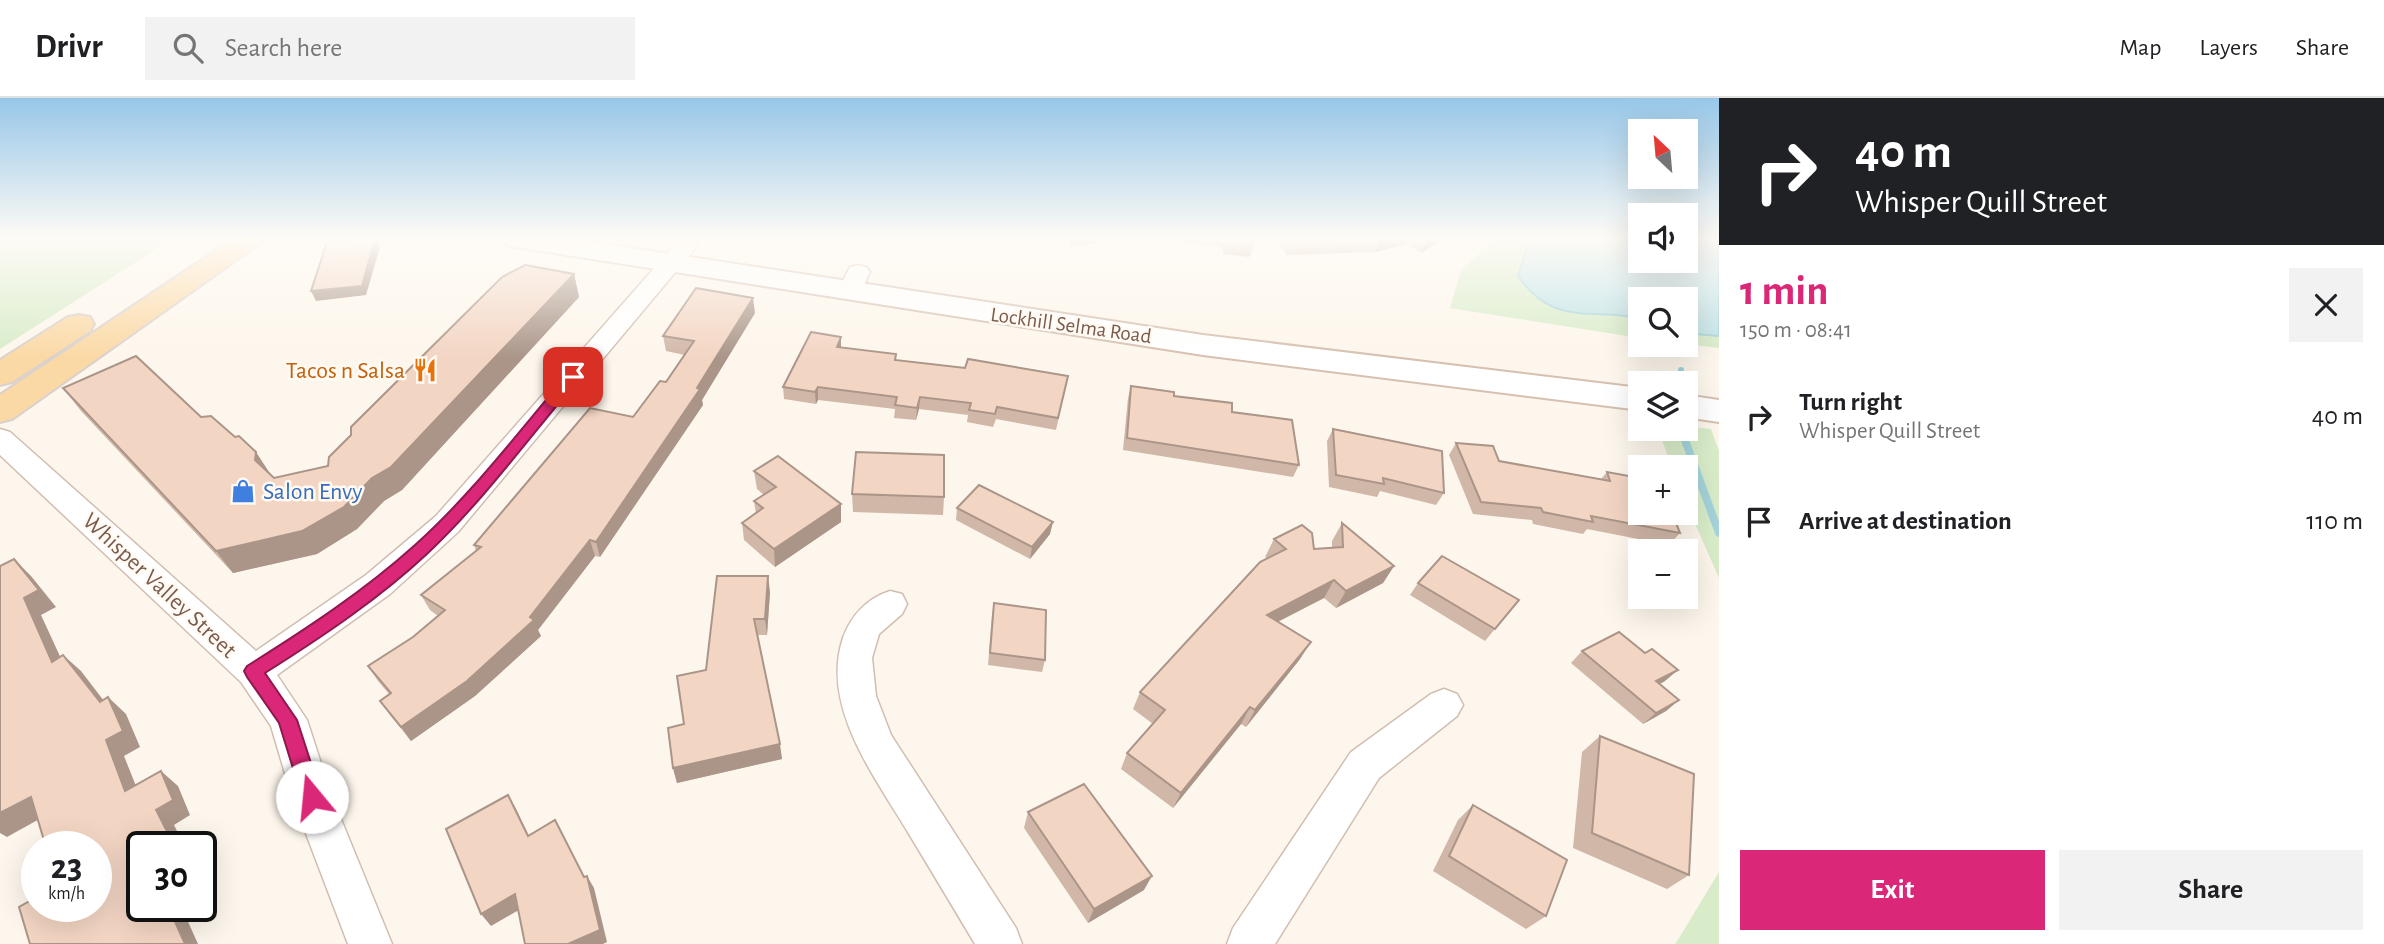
<!DOCTYPE html>
<meta charset="utf-8">
<style>
body{margin:0;font-family:"Alegreya Sans",sans-serif;background:#f2f2f2;color:#202124;height:100vh;display:flex;flex-direction:column;font-size:26px;white-space:nowrap}
*{box-sizing:border-box;margin:0}
p{font-size:23px;color:#757577}
.icon{flex:none;width:38px;height:38px;fill:none;stroke:currentColor;stroke-width:2;stroke-linecap:round;stroke-linejoin:round}
.map{position:relative;flex:1;overflow:hidden}
.drawer{display:flex;flex-direction:column;background:#fff;width:665px}
.drawer>*{flex:none}
.hud{background:#202124;color:#fff;overflow:hidden}
.needle{width:46px;rotate:334deg}
.controls{position:absolute;left:1628px;top:21px;display:grid;gap:14px}
.controls a{display:grid;place-items:center;width:70px;height:70px;border-radius:0px;background:#fff;box-shadow:0 7px 28px #0002;font-size:35px}
.speed{position:absolute;left:21px;top:733px;display:flex;gap:14px;font-size:35px;font-weight:700;text-align:center}
.speed>*{display:grid;place-content:center;width:91px;height:91px;border-radius:50%;background:#fff;box-shadow:0 7px 28px #0002;line-height:1}
.speed small{font-size:18px;font-weight:400}
.speed .limit{border:4px solid #111;border-radius:10px;background:#fff;color:#111}
.pin{position:absolute;display:grid;place-items:center;width:60px;height:60px;color:#fff;margin:-30px;border-radius:14px;box-shadow:0 4px 10px #0006}
.me{position:absolute;width:77px;margin:-38px;rotate:343deg;stroke-linejoin:round;filter:drop-shadow(0 0 5px #0008)}
.turn{display:flex;align-items:center;gap:24px;height:147px;padding:0 21px;font-size:32px}
.turn .icon{width:91px;height:91px;stroke-width:2.5}
.turn b{display:block;font-size:49px;line-height:60px}
.round{display:grid;place-items:center;flex:none;width:74px;height:74px;border-radius:0px;background:#f2f2f2}
.headline{display:flex;align-items:center;justify-content:space-between;height:119px;padding:0 21px}
h1{font-size:42px;font-weight:700;line-height:52px;color:#db2777}
.primary-button{display:flex;gap:14px;margin-top:auto;padding:14px 21px}
.primary-button a{flex:1;height:80px;border-radius:0px;background:#db2777;color:#fff;font-size:28px;font-weight:700;line-height:80px;text-align:center}
.primary-button a+a{background:#f2f2f2;color:#202124}
ul{padding:0;list-style:none}
li{display:flex;align-items:center;gap:21px;height:105px;padding:0 21px}
li div{flex:1}
li b{display:block;font-size:26px}
li em{font-style:normal}
header{display:flex;align-items:center;gap:42px;box-sizing:border-box;height:98px;padding:0 35px;background:#fff;border-bottom:2px solid #e0e0e0}
header strong{font-size:33px}
nav{display:flex;gap:38px;margin-inline-start:auto;font-size:24px}
.search{width:490px;height:63px;background:#f2f2f2;display:flex;align-items:center;gap:18px;box-sizing:border-box;padding:0 24px;border-radius:0px;color:#757577;font-size:26px}
main{display:flex;flex:1;min-height:0}
.map>svg:first-child{display:block}
</style>
<header>
<strong>Drivr</strong>
<div class="search"><svg class="icon" aria-label="search" viewBox="0 0 24 24"><circle cx="10" cy="10" r="6"/><path d="M15 15l6 6"/></svg>Search here</div>
<nav><a>Map</a><a>Layers</a><a>Share</a></nav>
</header>
<main>
<div class="map">
<svg width="1719" height="846" viewBox="0 0 1719 846">
<rect width="100%" height="100%" fill="#fdf6ec"/>
<g fill="#d8ecc9">
<path d="M0,141h172l-172,110z"/>
<path d="M1495,141h145v22h45v-22h34v109l-34,-4v-45h-45v39l-190,-30 11,-38z"/>
<path d="M1685,328l26,3 8,22v127l-34,-77v-34h-13l-14,-38h27z"/>
<path d="M1719,774v72h-44l4,-6z"/>
</g>
<path fill="#bfe3e8" stroke="#a5d3da" stroke-width="2" d="M1538,141h102v22h45v-22h34v97l-34,-3v-34h-45v19c-50,-10 -87,9 -122,-42l9,-29z"/>
<g fill="none" stroke-linecap="round" stroke-linejoin="round">
<path stroke="#a5d3da" stroke-width="6" d="M1681,272v13"/>
<path stroke="#a5d3da" stroke-width="8" d="M1681,331l38,104"/>
<g stroke="#d1beb0" stroke-width="3">
<g id="street">
<path d="M679,142h16l3,5 -240,287 -68,62 -113,81 30,45 25,77 60,147h-44l-56,-147 -21,-71 -30,-44 -241,-227v-26l10,3 246,219 110,-76 70,-59z"/>
<path d="M858,167l8,2 4,5 -12,26h-18l-3,-5 13,-26z"/>
<path d="M890,493l12,3 5,10 -5,10 -23,20 -7,24 4,38 15,39 125,193 6,16h-47c-22,-37 -44,-74 -66,-110 -34,-57 -89,-128 -66,-196 8,-23 25,-40 47,-47z"/>
<path d="M1444,591l13,5 6,11 -6,11 -78,62 -104,166h-48l6,-16 118,-176 80,-58z"/>
</g>
</g>
<g stroke="#d6c0b0" stroke-width="4">
<g id="secondary">
<path d="M502,141h70l631,96 437,53v22l-437,-55 -687,-108 -10,-2z"/>
<path d="M1685,297l34,5v22l-34,-5z"/>
</g>
</g>
<g stroke="#dad1cd" stroke-width="4">
<g id="primary">
<path d="M233,141h33l-254,180 -12,3v-27z"/>
<path d="M79,217l11,2 4,7 -4,7 -78,51 -12,3v-25l68,-43z"/>
</g>
</g>
<use href="#street" fill="#fff" fill-rule="evenodd"/>
<use href="#secondary" fill="#fff" fill-rule="evenodd"/>
<use href="#primary" fill="#fbd9a5" fill-rule="evenodd"/>
</g>
<g fill="#d1b7a8">
<path d="M1066,141h32l-1,4 -26,3z"/>
<path d="M1182,141h73l1,1 -6,17 -27,-3 -1,-7 -40,-4z"/>
<path d="M1275,141h169l-23,14 -14,-9 -32,8 -88,3z"/>
<path d="M574,176l5,23 -177,193 -18,11 -27,28 -40,25 -84,19 -152,-162 -18,-23 138,29 73,61 54,-12z"/>
<path d="M755,215l-53,87 1,5 -103,152 -5,-1 -57,74 3,6 -66,60 -64,45 -21,-26 -10,-14 9,-7 -11,-13 -10,-15 45,-29 25,-21 -8,-6 -9,-15 55,-44 -2,-6 159,-128 33,-35 19,-27 -19,-4 -3,-15z"/>
<path d="M841,250l55,6v6l69,8 103,8 -12,54 -60,-11 -3,8 -26,-5 1,-7 -49,-6 -3,11 -22,-2 1,-9 -77,-9 -2,4 -32,-5 -1,-12z"/>
<path d="M1131,288l101,26 67,53 -6,12 -170,-27 5,-52z"/>
<path d="M1333,331l111,64 -8,12 -56,-14 -3,6 -48,-10 -2,-46z"/>
<path d="M1456,345l43,18 102,18 6,-7 73,61 -11,12 -82,-16 -4,5 -50,-10 -1,-4 -59,-6 -24,-59z"/>
<path d="M754,373l87,33v18l-66,45 -31,-27 -2,-17 14,-9 -2,-13 10,-6 -7,-6z"/>
<path d="M852,396l92,3 -1,18 -90,-3z"/>
<path d="M957,410l93,26 -20,25 -74,-39z"/>
<path d="M1342,425l52,43 -11,17 -47,25 -12,-10 -46,24 22,37 -54,68 -5,-3 -68,84 -52,-39 6,-16 26,-29 -20,-15 7,-17 127,-134 -2,-1 9,-18 40,10 18,-1v-7z"/>
<path d="M1418,485l101,17 -34,41 -75,-46z"/>
<path d="M770,494l-3,43h-10l25,124 -105,24 -4,-15 11,-44 22,-54z"/>
<path d="M994,505l51,57 -3,12 -54,-7 4,-50z"/>
<path d="M1582,553l83,30 -5,3 19,16 -13,11 -23,13 -72,-61z"/>
<path d="M1600,638l89,139 -22,14 -94,-41 9,-96z"/>
<path d="M1473,707l73,111 -20,13 -93,-58 25,-51z"/>
<path d="M1028,714l116,78 -56,33 -64,-95z"/>
</g>
<g fill="#aa9588">
<path d="M375,141h1l4,8 -14,48 -50,6 -5,-10z"/>
<path d="M1072,141h26l-1,4 -26,3z"/>
<path d="M1380,141h30l-3,5 -32,8z"/>
<path d="M1428,141h16l-23,14z"/>
<path d="M574,176l5,23 -177,193 -18,11 -27,28 -40,25 -84,19 -17,-22 86,-20z"/>
<path d="M753,200l2,15 -53,87 1,5 -103,152 -4,-15 101,-154z"/>
<path d="M841,239v12l-4,-2z"/>
<path d="M818,289v13l-2,4 -1,-12z"/>
<path d="M920,299l-1,12 -3,11 1,-12z"/>
<path d="M256,354l15,23 -16,-15z"/>
<path d="M841,406v18l-66,45 -1,-18z"/>
<path d="M1053,424l-3,12 -20,25 2,-12z"/>
<path d="M590,442l5,16 -57,74 3,6 -66,60 -64,45 -10,-14 129,-110z"/>
<path d="M14,461l17,17 25,31 -15,8 29,63 -18,-16 -28,-64z"/>
<path d="M1394,468l-11,17 -47,25 10,-17z"/>
<path d="M768,478l2,16 -3,43 -2,-16z"/>
<path d="M1334,482l-10,18 -67,34 10,-17z"/>
<path d="M1311,544l-11,17 -54,68 9,-17z"/>
<path d="M63,557l18,16 36,47 -9,-21 18,17 14,33 -16,9 20,50 -19,-15 -19,-51 -6,-38z"/>
<path d="M1678,572l-13,11 -22,12 13,-12z"/>
<path d="M1679,602l-13,11 -23,13 13,-11z"/>
<path d="M1250,609l-9,17 -68,84 8,-15z"/>
<path d="M780,646l2,15 -105,24 -4,-15z"/>
<path d="M161,673l17,15 12,29 -16,10 11,22h-10l-19,-37z"/>
<path d="M508,697l8,14 19,40 -7,-13z"/>
<path d="M31,699l21,15 -45,25 -7,-4v-20z"/>
<path d="M587,778l7,12 13,54 -4,2h-35l22,-55z"/>
<path d="M1152,778l-8,14 -56,33 6,-14z"/>
<path d="M201,781l4,8 -4,3z"/>
<path d="M515,796l9,13 -33,19 -10,-12z"/>
<path d="M168,808h13l17,38h-13z"/>
</g>
<g fill="#f3d5c3" stroke="#aa9588" stroke-width="2">
<path d="M357,141h18l-13,47 -51,5 16,-49z"/>
<path d="M1291,141h44l-43,2z"/>
<path d="M525,167l49,9 -183,193 -19,11 -28,29 -42,24 -86,20 -153,-163 73,-32 65,61 10,-1 24,21 4,-1 17,16 -1,8 19,18 54,-12 1,-9 22,-22v-8l151,-150z"/>
<path d="M696,190l57,10 -56,90 3,1 -104,153 -6,-2 -60,77 4,3 -67,61 -66,46 -21,-26 11,-8 -23,-27 45,-29 32,-27 -24,-15 60,-48 -7,-2 116,-137 43,9 27,-36 6,1 28,-41 -31,-5z"/>
<path d="M811,234l30,5 -4,10 59,7 -1,6 70,8 3,-9 100,17 -10,42 -61,-11 -2,7 -26,-4 2,-7 -51,-6 -3,11 -22,-3 2,-8 -79,-10 -3,5 -32,-5z"/>
<path d="M1131,288l43,6v4l58,7v9l60,8 7,45 -172,-27z"/>
<path d="M1333,331l109,22 2,42 -61,-15 1,6 -48,-9z"/>
<path d="M1456,345l37,3 6,15 111,20 -3,-9 33,6v35h32l8,20 -89,-17 2,6 -50,-10 -2,-4 -60,-6z"/>
<path d="M856,354l88,3v42l-92,-3z"/>
<path d="M778,358l63,48 -67,45 -32,-26 21,-15 -9,-7 22,-14 -22,-16z"/>
<path d="M979,387l74,37 -21,25 -75,-39z"/>
<path d="M1342,425l52,43 -48,25 -12,-11 -67,35 44,27 -56,68 -5,-3 -69,86 -54,-40 38,-43 -25,-18 120,-130 26,-13 -12,-10 28,-14 10,8 2,16 29,-2z"/>
<path d="M1442,458l77,44 -24,29 -77,-46z"/>
<path d="M14,461l25,31 -15,8 28,64 11,-7 37,47 8,-5 15,34 -17,9 19,51 36,-20 12,29 -17,10 19,37h-33v59h26l17,38h-155l-11,-37 18,-10v9h59v-59h-50l-15,-50 -31,16v-247z"/>
<path d="M717,478h51l-3,43h-11l26,125 -107,24 -5,-40 16,-4 -7,-48 29,-6z"/>
<path d="M994,505l52,7 -1,50 -55,-7z"/>
<path d="M1619,534l26,21 7,-4 26,21 -22,11 23,19 -23,13 -74,-62z"/>
<path d="M1600,638l94,38 -5,101 -97,-42z"/>
<path d="M1084,686l68,92 -58,33 -66,-97z"/>
<path d="M508,697l20,41 27,-16 29,57 3,-1 13,54 -32,14h-43l-10,-50 -34,20 -35,-85z"/>
<path d="M1473,707l94,55 -21,56 -97,-60z"/>
</g>
<linearGradient id="sky" x2="0" y2="1"><stop stop-color="#97c7e8"/><stop offset="0.54" stop-color="#fefbf6"/><stop offset="1" stop-color="#fefbf6" stop-opacity="0"/></linearGradient>
<rect width="1719" height="260" fill="url(#sky)"/>
<path fill="#db2777" stroke="#8e194d" stroke-width="2" d="M573,275l5,1v6c-49,58 -95,121 -150,173 -49,46 -106,84 -163,120l32,47 25,77 -3,7 -7,3 -8,-3 -25,-81 -32,-46 -3,-6 3,-5c59,-37 117,-75 168,-121 57,-51 104,-114 153,-171z"/>
<defs>
<g id="restaurant-bare" transform="scale(1.89)"><path d="M-5-6h1v4h1v-4h1v4h1v-4h1v5L-1.5 .5V6h-2V.5L-5-1ZM5-6V6H3V1.5H1.5Q1.5-4 5-6Z" fill="#e8710a" stroke="#fffaf3" stroke-width="2.5" paint-order="stroke"/></g>
<g id="shop-bare" transform="scale(1.89)"><path d="M-5-2.5h2.3a2.7 3.5 0 0 1 5.4 0H5L5.5 6h-11ZM-1.5-2.5h3a1.5 2.3 0 0 0-3 0Z" fill="#3f7fe0" stroke="#fffaf3" stroke-width="2.5" paint-order="stroke"/></g>
</defs>
<g fill-rule="evenodd">
<use href="#restaurant-bare" x="425" y="272"/>
<use href="#shop-bare" x="243" y="393"/>
</g>
<g text-anchor="middle" stroke-width="5" stroke-linejoin="round" paint-order="stroke">
<g font-size="21" fill="#7a5c4d" stroke="#fffaf3">
<text transform="translate(1071 227) rotate(8)" y="7">Lockhill Selma Road</text>
</g>
<g font-size="24" fill="#c56008" stroke="#fffaf3" text-anchor="end">
<text x="405" y="280">Tacos n Salsa</text>
</g>
<g font-size="24" fill="#366cbe" stroke="#fffaf3" text-anchor="start">
<text x="263" y="401">Salon Envy</text>
</g>
<g font-size="24" fill="#7a5c4d" stroke="#fffaf3">
<text transform="translate(160 487) rotate(43)" y="8">Whisper Valley Street</text>
</g>
</g>
</svg>
<div class="controls">
<a><svg class="needle" viewBox="-14 -14 28 28"><path d="M0-13l5 13h-10z" fill="#e53935"/><path d="M0 13l5-13h-10z" fill="#757577"/></svg></a>
<a><svg class="icon" aria-label="sound" viewBox="0 0 24 24"><path d="M4 9h4l5-4v14l-5-4H4zM17 9q2 3 0 6"/></svg></a>
<a><svg class="icon" aria-label="search" viewBox="0 0 24 24"><circle cx="10" cy="10" r="6"/><path d="M15 15l6 6"/></svg></a>
<a><svg class="icon" aria-label="layers" viewBox="0 0 24 24"><path d="M12 4l9 5-9 5-9-5zM3 14l9 5 9-5"/></svg></a>
<a>+</a>
<a>−</a>
</div>
<div class="speed"><div>23<small>km/h</small></div><div class="limit">30</div></div>
<div class="pin" style="left:573px;top:279px;background:#d93025"><svg class="icon" aria-label="arrive" viewBox="0 0 24 24"><path d="M6 21V4h12l-3 4 3 4H6"/></svg></div>
<svg class="me" style="left:312px;top:699px" viewBox="-20 -20 40 40"><circle r="19" fill="#fff"/><path d="M0-13L10 11 0 6-10 11z" fill="#db2777"/></svg>
</div>
<section class="drawer">
<div class="hud">
<div class="turn"><svg class="icon" aria-label="right" viewBox="0 0 24 24"><path d="M7 20v-9h11M14 6l5 5-5 5"/></svg><div><b>40 m</b>Whisper Quill Street</div></div>
</div>
<div class="headline"><div><h1>1 min</h1><p>150 m · 08:41</p></div><a class="round"><svg class="icon" aria-label="close" viewBox="0 0 24 24"><path d="M6 6l12 12M18 6L6 18"/></svg></a></div>
<ul>
<li><svg class="icon" aria-label="right" viewBox="0 0 24 24"><path d="M7 20v-9h11M14 6l5 5-5 5"/></svg><div><b>Turn right</b><p>Whisper Quill Street</p></div><em>40 m</em></li>
<li><svg class="icon" aria-label="arrive" viewBox="0 0 24 24"><path d="M6 21V4h12l-3 4 3 4H6"/></svg><div><b>Arrive at destination</b></div><em>110 m</em></li>
</ul>
<div class="primary-button"><a>Exit</a><a>Share</a></div>
</section>
</main>
